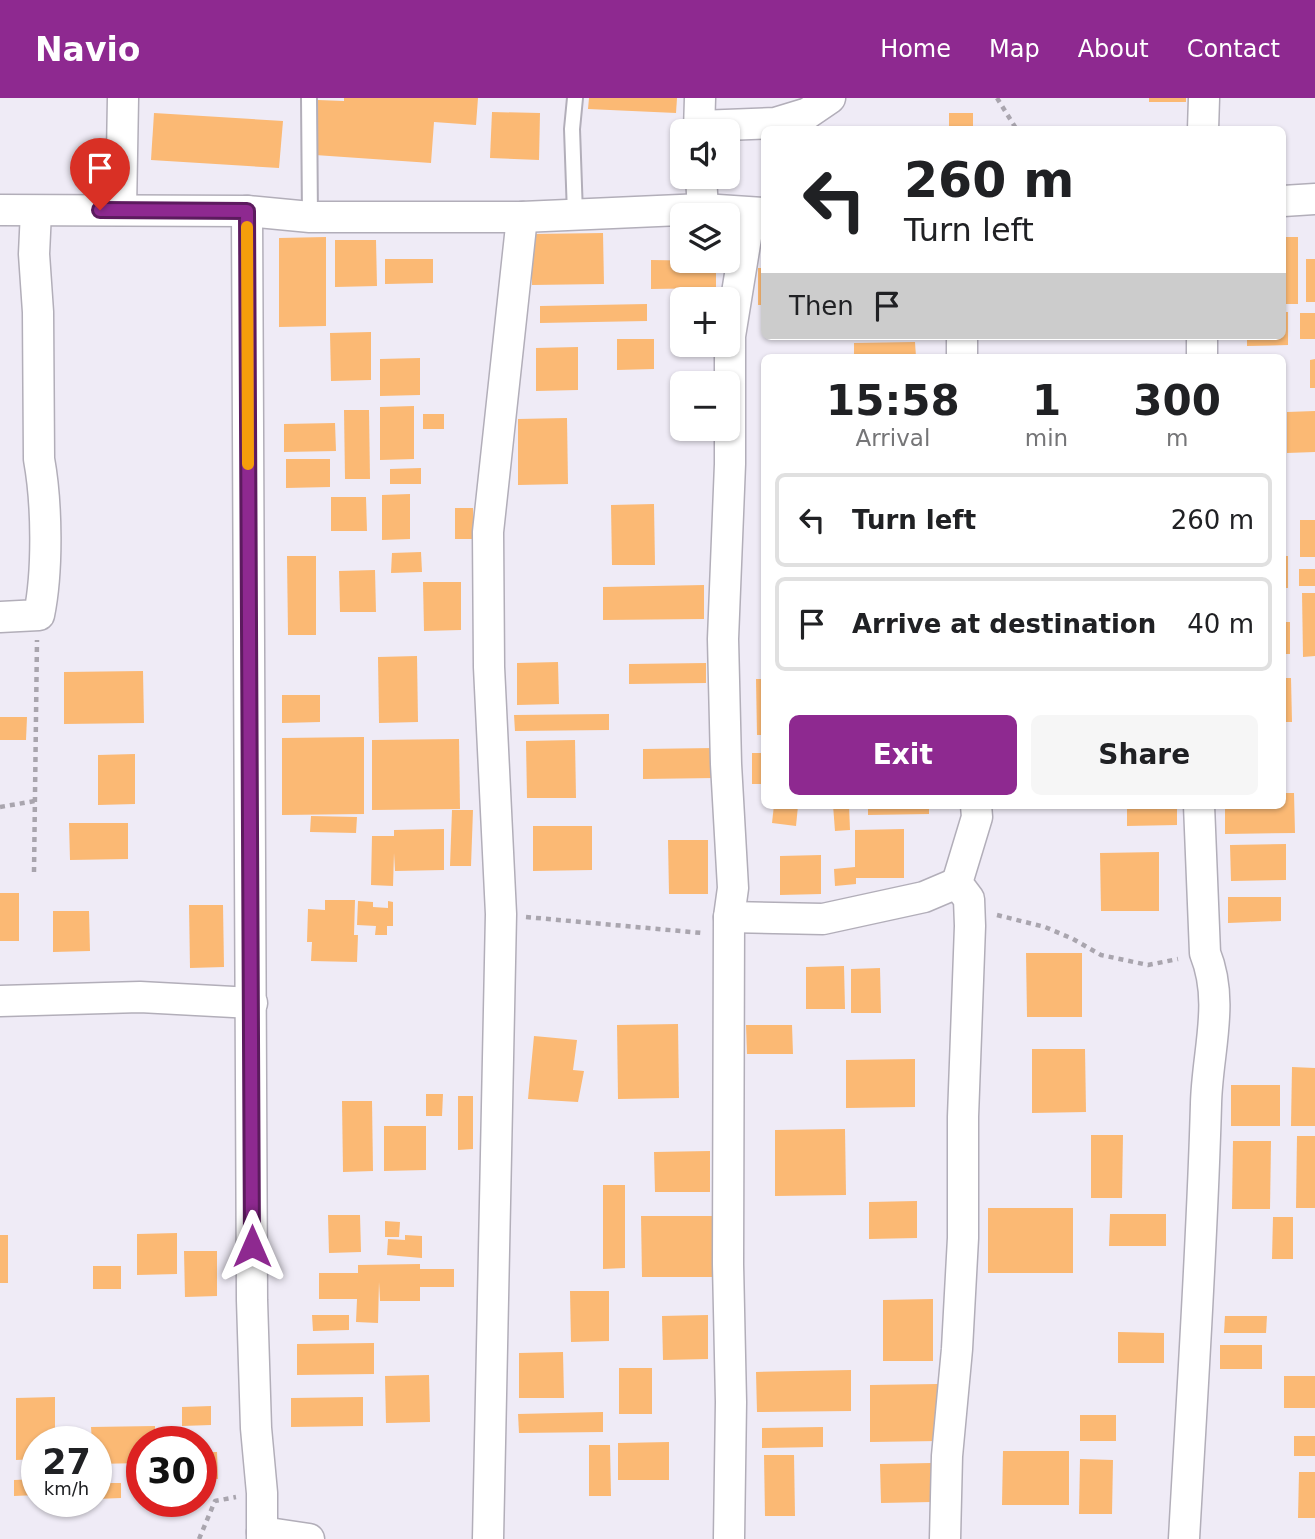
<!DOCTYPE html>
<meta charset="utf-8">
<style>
body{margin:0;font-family:"DejaVu Sans",sans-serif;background:#f6f6f6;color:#202124;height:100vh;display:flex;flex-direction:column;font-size:26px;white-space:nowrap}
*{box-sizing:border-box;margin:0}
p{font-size:23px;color:#757577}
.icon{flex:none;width:38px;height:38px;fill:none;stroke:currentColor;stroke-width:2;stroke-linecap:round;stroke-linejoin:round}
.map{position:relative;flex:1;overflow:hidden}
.sheet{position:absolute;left:761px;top:256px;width:525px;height:455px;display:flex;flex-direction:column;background:#fff;border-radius:10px;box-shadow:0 2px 5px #0004}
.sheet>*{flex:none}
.hud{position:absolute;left:761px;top:28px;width:525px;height:214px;border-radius:10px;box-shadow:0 2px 5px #0004;background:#fff;color:#202124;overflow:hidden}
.fabs{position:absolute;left:670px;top:21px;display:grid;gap:14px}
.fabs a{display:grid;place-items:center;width:70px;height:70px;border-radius:10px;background:#fff;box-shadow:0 2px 5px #0004;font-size:35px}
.speed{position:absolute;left:21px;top:1328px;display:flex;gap:14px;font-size:35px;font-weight:700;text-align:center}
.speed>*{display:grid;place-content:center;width:91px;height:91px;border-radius:50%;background:#fff;box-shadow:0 2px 5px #0004;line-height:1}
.speed small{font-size:18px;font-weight:400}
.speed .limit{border:10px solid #d22;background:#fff;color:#111}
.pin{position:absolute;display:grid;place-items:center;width:60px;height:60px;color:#fff;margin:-72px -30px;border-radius:50% 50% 50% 0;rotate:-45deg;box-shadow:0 0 7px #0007}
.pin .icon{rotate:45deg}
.me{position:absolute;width:77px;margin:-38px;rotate:0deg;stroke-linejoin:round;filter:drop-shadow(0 0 5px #0008)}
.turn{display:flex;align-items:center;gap:24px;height:147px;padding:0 28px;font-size:32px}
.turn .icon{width:91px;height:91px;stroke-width:2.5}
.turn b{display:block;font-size:49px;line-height:60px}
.then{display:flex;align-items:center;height:66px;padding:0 28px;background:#0003;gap:14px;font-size:26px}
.eta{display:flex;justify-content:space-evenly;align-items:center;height:119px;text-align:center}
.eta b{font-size:42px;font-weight:700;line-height:49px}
.cta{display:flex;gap:14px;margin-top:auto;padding:14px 28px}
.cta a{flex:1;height:80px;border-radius:10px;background:#8e2990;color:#fff;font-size:28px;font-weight:700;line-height:80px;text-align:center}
.cta a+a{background:#f6f6f6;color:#202124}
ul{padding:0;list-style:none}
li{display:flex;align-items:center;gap:21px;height:94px;margin:0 14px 10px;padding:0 14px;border:4px solid #e0e0e0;border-radius:10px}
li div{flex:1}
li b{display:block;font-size:26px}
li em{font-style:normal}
header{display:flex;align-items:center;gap:42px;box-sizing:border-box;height:98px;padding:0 35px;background:#8e2990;color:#fff}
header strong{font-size:33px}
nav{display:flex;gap:38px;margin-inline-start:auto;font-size:24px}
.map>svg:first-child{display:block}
</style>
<header>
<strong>Navio</strong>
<nav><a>Home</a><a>Map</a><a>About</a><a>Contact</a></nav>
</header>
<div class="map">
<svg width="1315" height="1441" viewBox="0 0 1315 1441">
<rect width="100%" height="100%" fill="#efebf6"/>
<g fill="#fbb974">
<path d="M344,0h134l-2,27 -42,-3 -3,41 -116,-8 3,-55 26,1z"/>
<path d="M589,0h88l-1,15 -88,-4z"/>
<rect x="1149" y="0" width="37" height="4"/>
<path d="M492,14l48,1 -1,47 -49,-2z"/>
<path d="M154,15l129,8 -4,47 -128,-8z"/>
<rect x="949" y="15" width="24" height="17"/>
<path d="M603,135l1,51 -72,1v-51z"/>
<path d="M326,139v89l-47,1v-89z"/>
<rect x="1283" y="139" width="15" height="67"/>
<path d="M335,142h41l1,46 -42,1z"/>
<path d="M385,161h48v24l-48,1z"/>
<rect x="1306" y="161" width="9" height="43"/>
<path d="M651,162l65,1v27l-65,1z"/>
<rect x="758" y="170" width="7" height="37"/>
<path d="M647,206v17l-107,2v-17z"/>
<path d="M1283,214h5v33l-41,1v-10h36z"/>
<rect x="1300" y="215" width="15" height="26"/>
<path d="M371,234v48l-40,1 -1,-48z"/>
<path d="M617,241h37v30l-37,1z"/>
<path d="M915,244l1,15h-62v-14z"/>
<path d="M578,249v43l-42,1v-43z"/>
<path d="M420,260v37l-40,1v-37z"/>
<path d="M1315,261v29h-5v-28z"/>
<path d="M414,308v53l-34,1v-53z"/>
<path d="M344,312h25l1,69h-25z"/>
<path d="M1315,313v41l-28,1v-41z"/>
<rect x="423" y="316" width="21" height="15"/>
<path d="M567,320l1,66 -50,1v-66z"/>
<path d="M335,325l1,28 -52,1v-28z"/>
<path d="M286,361h44v28l-44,1z"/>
<path d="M421,370v16h-31v-15z"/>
<path d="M410,396v45l-28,1v-45z"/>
<path d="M331,399h35l1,34h-36z"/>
<path d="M654,406l1,61h-43l-1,-60z"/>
<path d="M455,410h18l1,31h-19z"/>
<rect x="1300" y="422" width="15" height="37"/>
<path d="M421,454l1,20 -31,1 1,-20z"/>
<path d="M287,458h29v79h-28z"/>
<rect x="1283" y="458" width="5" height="32"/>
<rect x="1299" y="471" width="16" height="17"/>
<path d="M375,472l1,42h-36l-1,-41z"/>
<path d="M423,484h38v48l-37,1z"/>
<path d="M704,487v34l-101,1v-33z"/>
<path d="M1302,495h13v63l-12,1z"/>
<rect x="1283" y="524" width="7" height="32"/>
<path d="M417,558l1,66 -39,1 -1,-66z"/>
<path d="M558,564l1,42 -42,1v-42z"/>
<path d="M706,565v20l-77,1v-20z"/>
<path d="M143,573l1,52 -80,1v-52z"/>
<path d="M1283,580h8l1,44h-9z"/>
<path d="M756,581h9v56h-8z"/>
<path d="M282,597h38v27l-38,1z"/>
<path d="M609,616v16l-94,1 -1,-16z"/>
<path d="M0,619h27l-1,23h-26z"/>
<path d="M364,639v77l-82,1v-77z"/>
<path d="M459,641l1,70 -88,1v-70z"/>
<path d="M575,642l1,58h-49l-1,-57z"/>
<path d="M714,650l1,30 -72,1v-30z"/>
<rect x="752" y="655" width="13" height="31"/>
<path d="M135,656v50l-37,1v-50z"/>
<path d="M1283,695h11l1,40 -70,1v-29h58z"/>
<path d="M774,707l24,1 -2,20 -24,-3z"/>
<path d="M833,707h16l1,25 -15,1z"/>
<path d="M868,707h61v9l-61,1z"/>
<path d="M1127,707h50v20l-50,1z"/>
<path d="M452,712h21l-2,56h-21z"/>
<path d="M311,718l46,1 -1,16 -46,-1z"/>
<path d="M69,725h59v36l-58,1z"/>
<path d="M533,728h59v44l-59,1z"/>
<path d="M444,731v41l-49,1 -1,-18 -1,33 -22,-1 1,-49h22v-6z"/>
<path d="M904,731v49h-48v6l-21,2 -1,-17 21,-2v-37z"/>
<path d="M668,742h40v54h-39z"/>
<path d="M1286,746v36l-55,1 -1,-36z"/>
<path d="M1159,754v59h-58l-1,-58z"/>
<path d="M821,757v39l-41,1v-39z"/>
<rect x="0" y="795" width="19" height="48"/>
<path d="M1228,799h53v24l-53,2z"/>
<path d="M325,802h30l-1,35h4l-1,27 -46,-1 1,-19h-5l1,-33 17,1z"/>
<path d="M358,803l15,1v5l15,1v-7l5,1v24h-6v9h-12l1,-9 -19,-1z"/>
<path d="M189,807h34l1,62 -34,1z"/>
<path d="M53,813h36l1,40 -37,1z"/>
<path d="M1026,855h56v64h-55z"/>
<path d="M844,868l1,43h-39v-42z"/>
<path d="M880,870l1,45h-30v-44z"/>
<path d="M678,926l1,74 -61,1 -1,-74z"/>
<path d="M746,927h46l1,29h-46z"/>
<path d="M534,938l43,4 -4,30 11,1 -6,31 -50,-3z"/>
<path d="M1032,951h53l1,63 -54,1z"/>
<path d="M915,961v48l-69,1v-48z"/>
<path d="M1292,969l23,1v58h-24z"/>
<rect x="1231" y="987" width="49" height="41"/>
<path d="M426,996h17l-1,22h-16z"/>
<path d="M458,998h15v53l-15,1z"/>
<path d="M342,1003h30l1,70 -30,1z"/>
<path d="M384,1028h42v44l-42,1z"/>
<path d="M845,1031l1,66 -71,1v-66z"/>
<path d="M1091,1037h32l-1,63h-31z"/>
<path d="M1297,1038h18v72h-19z"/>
<path d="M1233,1043h38l-1,68h-38z"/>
<path d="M710,1053v41h-55l-1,-40z"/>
<path d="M603,1087h22v83l-22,1z"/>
<path d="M917,1103v37l-48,1v-37z"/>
<rect x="988" y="1110" width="85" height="65"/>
<path d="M1110,1116h56v32h-57z"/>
<path d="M328,1117h32l1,37 -32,1z"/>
<path d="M641,1118h75l1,61h-75z"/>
<path d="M1273,1119h20v42h-21z"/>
<path d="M385,1123l15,1 -1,15h-14z"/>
<path d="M177,1135v41l-40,1v-41z"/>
<rect x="0" y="1137" width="8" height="48"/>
<path d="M405,1137l17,1v22l-35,-3 1,-16 17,1z"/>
<path d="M184,1153h33v45l-32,1z"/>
<path d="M420,1166v5h34v18h-34v14h-40l-1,-19 -1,41 -22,-1 1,-23h-38v-26h39v-8z"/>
<rect x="93" y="1168" width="28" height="23"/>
<path d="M570,1193h39v50l-38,1z"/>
<path d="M933,1201v62h-50v-61z"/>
<path d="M312,1217h37v15l-36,1z"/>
<path d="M708,1217v44l-45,1 -1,-44z"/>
<path d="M1225,1218h42l-1,17h-42z"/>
<path d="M1118,1234l46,1v30h-46z"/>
<path d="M374,1245v31l-77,1v-31z"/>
<rect x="1220" y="1247" width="42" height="24"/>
<path d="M563,1254l1,46h-45v-45z"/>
<rect x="619" y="1270" width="33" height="46"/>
<path d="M851,1272v41l-94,1 -1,-40z"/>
<path d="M429,1277l1,47 -44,1 -1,-47z"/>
<rect x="1284" y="1278" width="31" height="32"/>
<path d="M938,1286l1,57 -69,1v-57z"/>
<path d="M55,1299v45h-18v17l-21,1v-62z"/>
<path d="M363,1299v29l-72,1v-29z"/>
<path d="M211,1308v19l-29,1v-19z"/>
<path d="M603,1314v20l-84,1 -1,-19z"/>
<rect x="1080" y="1317" width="36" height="26"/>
<path d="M155,1328v16h-13v21l-46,1v-22h-4l-1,-15z"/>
<path d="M823,1329v20l-61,1v-20z"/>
<rect x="1294" y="1338" width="21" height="20"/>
<path d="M669,1344v38h-51v-37z"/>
<path d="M589,1347h21l1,51h-22z"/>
<path d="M1003,1353h66v54h-67z"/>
<path d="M201,1354h16l1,27h-17z"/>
<path d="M764,1357h30l1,61h-30z"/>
<path d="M1080,1361l33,1 -1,54h-33z"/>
<path d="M931,1365l1,39 -51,1 -1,-39z"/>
<path d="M1299,1374h16v46h-17z"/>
<path d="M37,1381v16l-23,1v-16z"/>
<path d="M96,1385h25v15l-25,1z"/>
</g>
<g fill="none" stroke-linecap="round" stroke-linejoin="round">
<g stroke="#b2aeb9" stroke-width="18">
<g id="service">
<path d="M309,0l1,119"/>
<path d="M575,116l-3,-85 3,-31"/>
</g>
</g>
<g stroke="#b2aeb9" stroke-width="33">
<g id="minor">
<path d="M699,28l76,-3 33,-10 22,-15"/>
<path d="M1203,32l1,-32"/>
<path d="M699,33l1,-33"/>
<path d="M701,79l2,32"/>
<path d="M1283,103l32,-2"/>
<path d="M0,112l247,1 63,6h212l181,-8 62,4"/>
<path d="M121,112l2,-112"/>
<path d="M247,113l5,1089 4,128 6,65v46"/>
<path d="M962,238v21"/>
<path d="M1202,259v-21"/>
<path d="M0,519l39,-2c9,-44 8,-112 0,-156l-1,-147 -4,-58 2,-43"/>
<path d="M729,819l94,2 101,-22 33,-14"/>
<path d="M0,903l140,-4 112,6"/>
<path d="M262,1434l47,7"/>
<path d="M729,1440l2,-136 -3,-138 1,-347 4,-29 -7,-124 -3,-125 7,-175v-128l20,-123"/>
<path d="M488,1441l13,-625 -12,-247 -1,-135 34,-315"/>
<path d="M945,1441l2,-83 10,-107 6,-111v-121l7,-191 -1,-27 -12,-16 20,-66 -1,-12"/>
<path d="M1184,1441c8,-145 18,-290 22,-435 1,-51 19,-102 -1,-151l-6,-148"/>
</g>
</g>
<g stroke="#a9a5ae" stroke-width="4.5" stroke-dasharray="5 5" stroke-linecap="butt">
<path d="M997,0l20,32"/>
<path d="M0,709l35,-6"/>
<path d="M34,774l3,-232"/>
<path d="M997,817l48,12 28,12 28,16 47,10 30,-6"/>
<path d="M526,819l176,16"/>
<path d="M199,1441l16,-38 21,-4"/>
</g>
<use href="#service" stroke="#fff" stroke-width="14"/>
<use href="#minor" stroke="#fff" stroke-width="30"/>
</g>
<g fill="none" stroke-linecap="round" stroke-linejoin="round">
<g stroke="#5c1b5e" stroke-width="18">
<path id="route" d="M100,112l147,1 5,1035"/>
</g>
<use href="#route" stroke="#8e2990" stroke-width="12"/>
<path stroke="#f59e0b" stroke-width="12" d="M247,129l1,237"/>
</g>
</svg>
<div class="fabs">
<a><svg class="icon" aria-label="sound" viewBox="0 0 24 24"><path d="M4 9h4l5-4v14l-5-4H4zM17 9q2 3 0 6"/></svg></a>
<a><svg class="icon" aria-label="layers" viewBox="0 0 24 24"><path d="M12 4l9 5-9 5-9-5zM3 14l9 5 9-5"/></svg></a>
<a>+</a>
<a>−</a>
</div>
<div class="speed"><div>27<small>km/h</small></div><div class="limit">30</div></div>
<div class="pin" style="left:100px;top:112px;background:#d93025"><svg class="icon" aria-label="arrive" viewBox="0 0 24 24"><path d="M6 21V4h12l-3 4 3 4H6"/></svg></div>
<svg class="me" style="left:252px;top:1148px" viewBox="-20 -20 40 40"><path d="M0-17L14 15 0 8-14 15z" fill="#8e2990" stroke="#fff" stroke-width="4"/></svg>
<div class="hud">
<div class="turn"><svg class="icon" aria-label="left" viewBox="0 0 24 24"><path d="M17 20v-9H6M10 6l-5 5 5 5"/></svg><div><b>260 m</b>Turn left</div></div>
<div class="then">Then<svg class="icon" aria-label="arrive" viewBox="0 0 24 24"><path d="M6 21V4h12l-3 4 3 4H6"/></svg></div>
</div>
<section class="sheet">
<div class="eta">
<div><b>15:58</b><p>Arrival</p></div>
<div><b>1</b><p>min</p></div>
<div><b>300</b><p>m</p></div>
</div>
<ul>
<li><svg class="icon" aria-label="left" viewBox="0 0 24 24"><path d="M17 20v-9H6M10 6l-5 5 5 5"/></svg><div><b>Turn left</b></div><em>260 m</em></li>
<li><svg class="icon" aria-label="arrive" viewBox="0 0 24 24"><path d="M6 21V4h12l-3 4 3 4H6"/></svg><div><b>Arrive at destination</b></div><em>40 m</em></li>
</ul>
<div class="cta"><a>Exit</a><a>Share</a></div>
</section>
</div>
